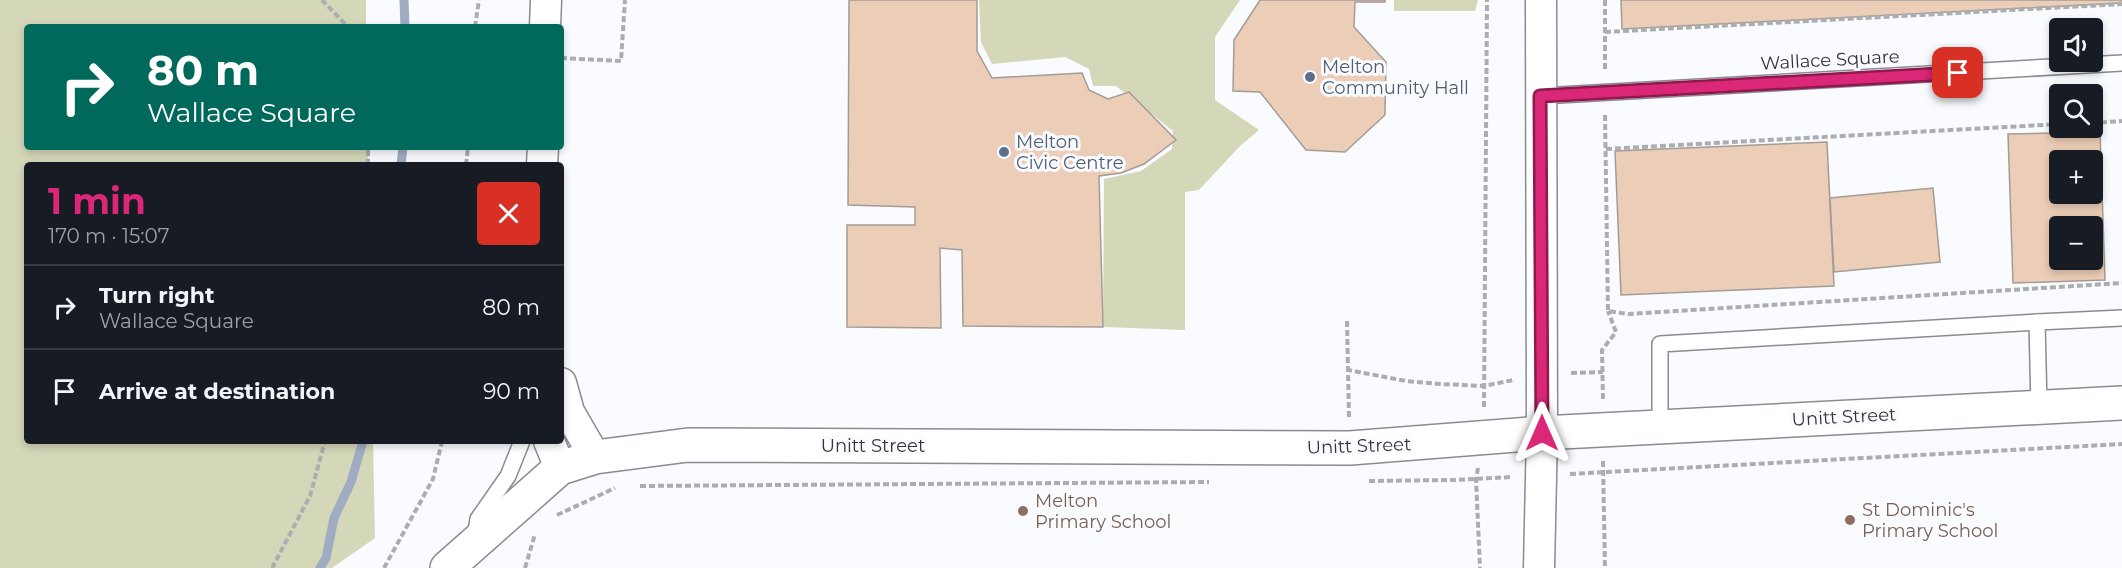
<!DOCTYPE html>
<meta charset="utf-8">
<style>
body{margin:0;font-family:Montserrat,sans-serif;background:#20242c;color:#f1f3f6;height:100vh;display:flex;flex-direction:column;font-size:22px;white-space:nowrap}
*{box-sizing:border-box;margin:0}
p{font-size:20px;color:#9ea1a6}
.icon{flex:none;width:33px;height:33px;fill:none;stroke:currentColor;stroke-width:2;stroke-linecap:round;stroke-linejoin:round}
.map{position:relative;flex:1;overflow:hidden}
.details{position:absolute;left:24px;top:162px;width:540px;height:282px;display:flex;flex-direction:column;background:#171b24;border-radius:6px;box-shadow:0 3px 9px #0003}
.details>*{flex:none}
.top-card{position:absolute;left:24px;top:24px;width:540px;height:126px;border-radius:6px;box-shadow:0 3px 9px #0003;background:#00695c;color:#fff;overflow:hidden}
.controls{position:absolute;left:2049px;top:18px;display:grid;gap:12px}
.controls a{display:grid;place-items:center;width:54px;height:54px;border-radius:6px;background:#171b24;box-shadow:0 3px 9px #0003;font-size:30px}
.pin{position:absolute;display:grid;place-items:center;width:51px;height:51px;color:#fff;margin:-26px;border-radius:12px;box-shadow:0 3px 9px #0006}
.me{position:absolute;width:66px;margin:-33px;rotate:0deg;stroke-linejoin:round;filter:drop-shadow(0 0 4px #0008)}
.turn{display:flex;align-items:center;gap:21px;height:126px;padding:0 24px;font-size:27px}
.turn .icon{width:78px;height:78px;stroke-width:2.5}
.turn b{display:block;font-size:42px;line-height:51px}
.round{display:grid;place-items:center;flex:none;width:63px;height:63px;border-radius:6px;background:#20242c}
.headline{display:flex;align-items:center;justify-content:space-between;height:102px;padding:0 24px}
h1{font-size:36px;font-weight:700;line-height:45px;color:#db2777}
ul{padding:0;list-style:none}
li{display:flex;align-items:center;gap:18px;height:84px;padding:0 24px;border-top:2px solid #363941}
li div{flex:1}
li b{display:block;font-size:22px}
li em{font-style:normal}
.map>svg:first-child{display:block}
</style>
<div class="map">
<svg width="2122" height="568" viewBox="0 0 2122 568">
<rect width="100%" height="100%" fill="#fafbfe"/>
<g fill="#d5d7b9">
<path d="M0,0h366v27h-339v120h341l1,18h-342v276h346l2,97 -43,30h-332z"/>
<path d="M979,0h261l-25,37v63l44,30 -19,16 -41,44 -14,2v138l-82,-3 1,-148 37,-8 31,-22 1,-18 -57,-45h-23l-4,-17 -24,-12 -73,7 -11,-22z"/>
<path d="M1394,0h84l-3,11h-81z"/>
</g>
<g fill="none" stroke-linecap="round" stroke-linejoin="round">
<g stroke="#9facc2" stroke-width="9">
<path d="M404,0l1,27"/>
<path d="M401,165l2,-18"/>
<path d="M320,568l6,-10 8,-40 17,-36 12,-41"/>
</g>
</g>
<g fill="#eccdb7" stroke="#a39c96" stroke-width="1.5" fill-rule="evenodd">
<path d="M849,0h128v51l15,27 90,-5 7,17 19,9 21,-7 47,48 -32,24 -23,9 -22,3 4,151 -140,-1 -1,-76 -22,-2 1,80 -94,-1v-102h68v-18l-67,-2z"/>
<path d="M1260,0h125v2h-30l-1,25 32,35 -1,53 -40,37 -39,-2 -46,-58 -27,-1 1,-51z"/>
<path d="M1621,0h501v3l-500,26z"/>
<path d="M2100,132l5,148 -92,3 -5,-149zM2060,160h32v34h-32zM2060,226h32v34h-32z"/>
<path d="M1827,142l7,144 -213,9 -6,-144z"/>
<path d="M1933,188l7,74 -106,10 -4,-74z"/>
</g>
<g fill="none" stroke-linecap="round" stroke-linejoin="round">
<g stroke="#8a8b93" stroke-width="18">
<g id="service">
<path d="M1541,96l581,-33"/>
<path d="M2039,407l-2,-85 85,-4"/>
<path d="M1660,426v-82l377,-22"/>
<path d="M475,538l3,-19 30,-43 14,-35"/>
</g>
</g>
<g stroke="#8a8b93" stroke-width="33">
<g id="minor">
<path d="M545,27l1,-27"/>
<path d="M542,165l1,-18"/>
<path d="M561,383l8,29 26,45"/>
<path d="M549,441l11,27"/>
<path d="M1539,568l3,-135 -1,-433"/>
</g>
</g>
<g stroke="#8a8b93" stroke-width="36">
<path id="tertiary" d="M447,568l113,-100 35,-11 93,-12 662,3 192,-15 580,-30"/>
</g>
<g stroke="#acadb0" stroke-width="4" stroke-dasharray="6 3" stroke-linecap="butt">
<path d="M322,0l26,27"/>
<path d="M1605,0v72"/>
<path d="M475,27l4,-27"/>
<path d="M1605,32l517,-28"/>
<path d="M561,58l60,3 4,-61"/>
<path d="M1605,115l3,196 20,3 494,-31"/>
<path d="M2092,123l30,-2"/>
<path d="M1606,149l454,-25"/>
<path d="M368,165v-18"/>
<path d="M466,165l2,-18"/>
<path d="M1347,321l1,49"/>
<path d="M1571,373l32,-1"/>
<path d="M1603,399l-1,-49 14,-18 -8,-21"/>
<path d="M1484,407l3,-407"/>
<path d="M1349,417l-1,-47 58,11 34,3 44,2 29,-6"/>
<path d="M1603,461l2,107"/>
<path d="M1478,468l-2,11 4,89"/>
<path d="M1570,474l552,-30"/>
<path d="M1369,481l86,-1 57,-3"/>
<path d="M640,486l569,-4"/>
<path d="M557,515l58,-27"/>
<path d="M272,568l38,-72 15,-55"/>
<path d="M384,568l49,-89 9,-38"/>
<path d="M525,568l10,-34"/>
</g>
<use href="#service" stroke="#fff" stroke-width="15"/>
<use href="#minor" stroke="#fff" stroke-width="30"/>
<use href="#tertiary" stroke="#fff" stroke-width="33"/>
</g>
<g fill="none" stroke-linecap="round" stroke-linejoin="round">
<g stroke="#8e194d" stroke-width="15">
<path id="route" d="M1542,433l-2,-337 418,-23"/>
</g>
<use href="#route" stroke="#db2777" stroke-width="10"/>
</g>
<g fill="#5c6f8a" stroke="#fafbfe" stroke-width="2">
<circle cx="1310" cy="77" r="6"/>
<circle cx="1004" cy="152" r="6"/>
</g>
<g fill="#8d6e63" stroke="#fafbfe" stroke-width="2">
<circle cx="1023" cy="511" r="6"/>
<circle cx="1850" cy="520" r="6"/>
</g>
<g text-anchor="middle" stroke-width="6" stroke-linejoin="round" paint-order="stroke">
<g font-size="18" fill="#343538" stroke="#fafbfe">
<text transform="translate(1830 60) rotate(-3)" y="6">Wallace Square</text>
<text transform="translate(1844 417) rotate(-3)" y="6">Unitt Street</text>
<text x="873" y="452">Unitt Street</text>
<text transform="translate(1359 446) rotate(-2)" y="6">Unitt Street</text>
</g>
<g font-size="18" fill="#4e5e75" stroke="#fafbfe" text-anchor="start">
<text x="1322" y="73">Melton<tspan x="1322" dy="21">Community Hall</tspan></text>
<text x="1016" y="148">Melton<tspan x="1016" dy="21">Civic Centre</tspan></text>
</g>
<g font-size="18" fill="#785e54" stroke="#fafbfe" text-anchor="start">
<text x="1035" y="507">Melton<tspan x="1035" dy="21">Primary School</tspan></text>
<text x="1862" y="516">St Dominic's<tspan x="1862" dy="21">Primary School</tspan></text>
</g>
</g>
</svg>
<div class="controls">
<a><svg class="icon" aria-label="sound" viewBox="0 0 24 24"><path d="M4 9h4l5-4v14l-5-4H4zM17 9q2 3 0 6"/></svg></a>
<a><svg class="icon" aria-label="search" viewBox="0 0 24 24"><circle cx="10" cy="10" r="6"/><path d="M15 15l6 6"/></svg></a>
<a>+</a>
<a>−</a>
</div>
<div class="pin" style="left:1958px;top:73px;background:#d93025"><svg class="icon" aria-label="arrive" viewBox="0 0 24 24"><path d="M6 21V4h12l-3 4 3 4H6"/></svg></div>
<svg class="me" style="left:1542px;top:433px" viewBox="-20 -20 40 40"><path d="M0-17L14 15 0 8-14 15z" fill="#db2777" stroke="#fff" stroke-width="4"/></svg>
<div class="top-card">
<div class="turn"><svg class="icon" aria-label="right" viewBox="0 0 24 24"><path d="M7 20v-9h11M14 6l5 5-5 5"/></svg><div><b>80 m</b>Wallace Square</div></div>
</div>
<section class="details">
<div class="headline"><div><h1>1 min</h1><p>170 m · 15:07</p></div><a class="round" style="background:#d93025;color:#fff"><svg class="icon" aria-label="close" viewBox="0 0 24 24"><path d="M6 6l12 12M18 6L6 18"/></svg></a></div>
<ul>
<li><svg class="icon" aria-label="right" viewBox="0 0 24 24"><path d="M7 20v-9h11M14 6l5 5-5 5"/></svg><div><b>Turn right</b><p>Wallace Square</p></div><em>80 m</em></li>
<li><svg class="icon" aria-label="arrive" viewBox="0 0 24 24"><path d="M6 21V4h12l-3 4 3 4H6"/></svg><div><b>Arrive at destination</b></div><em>90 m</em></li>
</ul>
</section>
</div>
